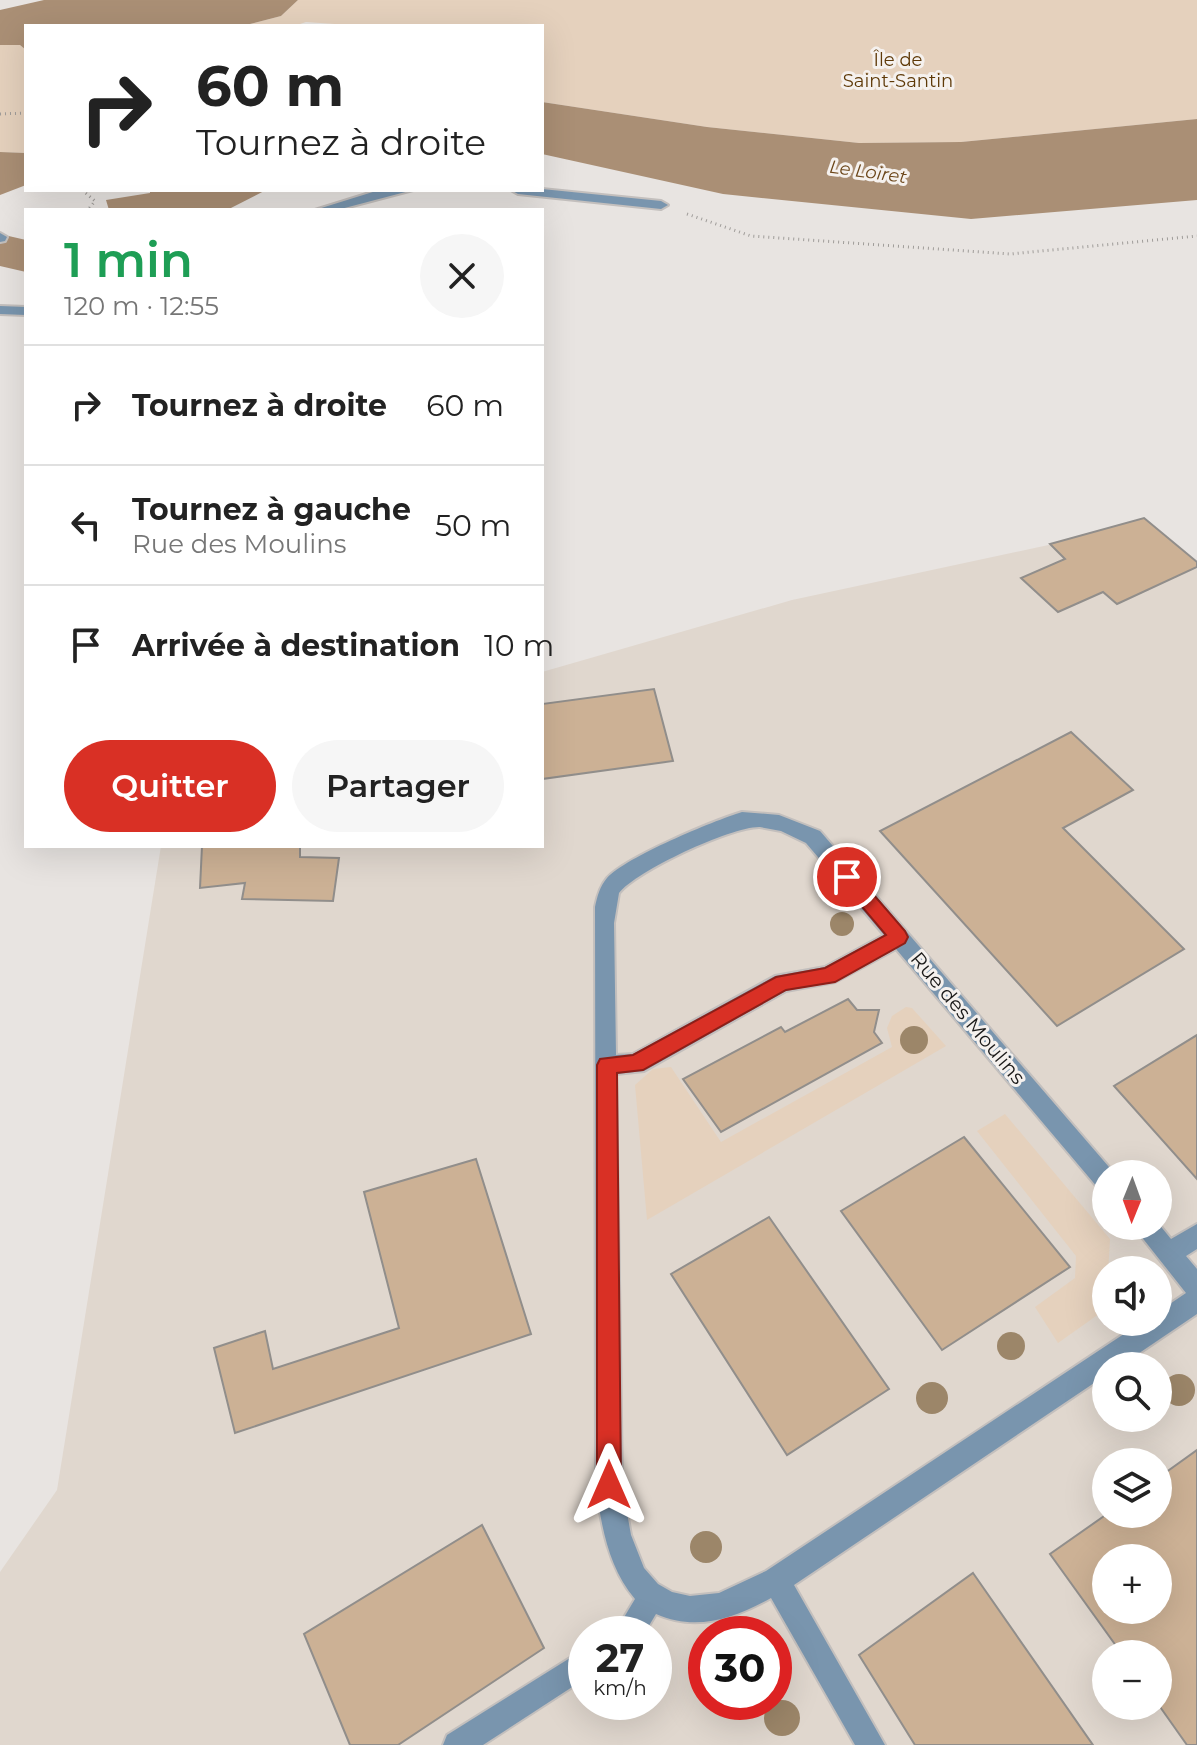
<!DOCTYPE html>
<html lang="fr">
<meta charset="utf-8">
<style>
body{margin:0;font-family:Montserrat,sans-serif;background:#f6f6f6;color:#222;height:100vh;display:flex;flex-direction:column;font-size:30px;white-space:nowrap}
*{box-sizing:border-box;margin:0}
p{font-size:26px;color:#767676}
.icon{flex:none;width:44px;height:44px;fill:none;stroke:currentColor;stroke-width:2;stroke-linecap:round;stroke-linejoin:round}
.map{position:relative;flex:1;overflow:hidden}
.panel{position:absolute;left:24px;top:208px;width:520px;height:640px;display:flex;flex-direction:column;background:#fff;border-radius:0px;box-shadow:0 8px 32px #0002}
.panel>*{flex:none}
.hud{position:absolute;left:24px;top:24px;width:520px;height:168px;border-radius:0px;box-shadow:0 8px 32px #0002;background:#fff;color:#222;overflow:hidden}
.needle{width:52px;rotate:181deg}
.controls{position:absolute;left:1092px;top:1160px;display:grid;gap:16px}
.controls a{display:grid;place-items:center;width:80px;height:80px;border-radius:50%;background:#fff;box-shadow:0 8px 32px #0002;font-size:40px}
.speed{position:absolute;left:568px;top:1616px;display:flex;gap:16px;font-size:40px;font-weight:700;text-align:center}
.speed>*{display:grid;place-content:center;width:104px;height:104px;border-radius:50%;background:#fff;box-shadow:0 8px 32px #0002;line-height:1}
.speed small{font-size:20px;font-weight:400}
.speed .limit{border:12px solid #d22;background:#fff;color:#111}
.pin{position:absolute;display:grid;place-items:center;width:68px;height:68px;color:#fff;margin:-34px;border:4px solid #fff;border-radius:50%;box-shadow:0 2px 8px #0007}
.me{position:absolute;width:88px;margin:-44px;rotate:0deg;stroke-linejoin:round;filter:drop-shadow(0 0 6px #0008)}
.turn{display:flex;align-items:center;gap:28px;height:168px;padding:0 40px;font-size:36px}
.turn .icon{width:104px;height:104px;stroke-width:2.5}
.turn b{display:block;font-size:56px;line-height:68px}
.round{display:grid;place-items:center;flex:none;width:84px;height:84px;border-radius:42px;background:#f6f6f6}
.summary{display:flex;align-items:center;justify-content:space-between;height:136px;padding:0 40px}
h1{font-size:48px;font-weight:600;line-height:60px;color:#1e9e55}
.button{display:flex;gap:16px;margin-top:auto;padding:16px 40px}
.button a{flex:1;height:92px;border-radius:48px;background:#d93025;color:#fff;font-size:32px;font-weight:600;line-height:92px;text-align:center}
.button a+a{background:#f6f6f6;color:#222}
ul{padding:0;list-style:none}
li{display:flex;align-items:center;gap:24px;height:120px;padding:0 40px;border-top:2px solid #e0e0e0}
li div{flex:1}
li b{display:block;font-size:30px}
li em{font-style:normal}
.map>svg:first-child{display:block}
</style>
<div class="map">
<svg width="1197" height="1745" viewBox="0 0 1197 1745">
<rect width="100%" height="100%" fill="#e8e4e1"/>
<path fill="#e0d7ce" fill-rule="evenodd" d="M1132,527l65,42v1176h-1197v-173l57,-82 104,-644h381v-174l250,-72zM1106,1174h52v52h-52zM1106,1270h52v52h-52zM1106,1366h52v52h-52zM1106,1462h52v52h-52zM1106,1558h52v52h-52zM586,1634h68v68h-68zM706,1634h68v68h-68zM1106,1654h52v52h-52z"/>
<g fill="#e5d1bd">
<path d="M298,0h899v119l-236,23 -102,1 -152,-16 -165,-25v-76h-179l-57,-4 -12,4h-52l39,-10z"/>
<path d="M0,45h20l6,5v103l-26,-1z"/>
<path d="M906,1007l6,1 34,38 -299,174 -12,-135 18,-16 18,-2 50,75 171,-95 -5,-19 5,-12z"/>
<path d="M1005,1114l105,125 -4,70 -48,34 -23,-36 40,-29 1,-22 -99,-125z"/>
</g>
<g fill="#aa8f75">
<path d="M44,0h254l-17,16 -39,10h-216v24l-6,-5h-20v-35z"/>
<path d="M542,102l165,25 152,16 102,-1 236,-23v81l-226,19 -248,-25 -181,-40z"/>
<path d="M0,152l26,1v32l-26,10z"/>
<path d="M150,190h116l-39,20h-118l-3,-10 44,-7z"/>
</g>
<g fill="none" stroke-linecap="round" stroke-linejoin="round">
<path fill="#aa8f75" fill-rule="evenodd" d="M0,234l26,6v32l-26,-6z"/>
</g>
<g fill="#ccb195" stroke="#918e8b" stroke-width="2" fill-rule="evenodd">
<path d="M1144,518l53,44v5l-80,37 -14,-12 -45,20 -37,-34 44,-19 -15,-15z"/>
<path d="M654,689l19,72 -131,18v-75z"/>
<path d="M1071,732l62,58 -70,38 121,121 -127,77 -177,-195z"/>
<path d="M202,846h98v11l39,1 -6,43 -91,-2 3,-16 -45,5z"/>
<path d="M848,999l9,11h22l-5,22 8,11 -161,89 -38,-53 98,-52 4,5z"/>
<path d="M1197,1035v144l-83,-93z"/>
<path d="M964,1137l106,130 -128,83 -101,-139z"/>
<path d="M476,1159l55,175 -296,99 -21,-85 51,-17 8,38 126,-41 -35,-136z"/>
<path d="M769,1217l120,172 -102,66 -116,-181z"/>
<path d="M1197,1450v295h-10l-29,-41v-50h-36l-72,-100 57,-40h51v-36zM1106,1558h52v52h-52z"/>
<path d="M482,1525l62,123 -146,97h-48l-46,-111z"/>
<path d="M973,1573l120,172h-178l-56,-90z"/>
</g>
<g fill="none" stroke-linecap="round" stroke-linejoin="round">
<g stroke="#c3bfbd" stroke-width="4">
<g id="minor">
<path d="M542,189l119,12 7,4 -7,4 -143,-15 -7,-4z"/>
<path d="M413,190l-76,20h-22l61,-19z"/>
<path d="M0,233l7,4 -2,4 -5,1z"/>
<path d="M0,306l26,1v8l-26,-1z"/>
<path d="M742,812l37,3 41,16 295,343h-9v17l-8,-3 -202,-239 -61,33 -49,9 -142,80 -28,3 6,411 9,50 13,33 14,16 14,8 18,4 29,-3 47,-22 376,-249h16v-10l28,-19 -53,-67h25v-3l13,16 26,-15v25l-11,7 11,13v45l-77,52h-14v9l-312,210 91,160h-30l-84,-147c-37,20 -74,34 -115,16l-12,20h-30l21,-35c-27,-32 -34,-74 -39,-114l-1,-578c2,-10 5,-21 12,-29 19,-21 106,-57 135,-66zM760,827l21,4 25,12 78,92 -59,32 -50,9 -142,78 -17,1 -2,-132 5,-30c17,-22 113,-67 141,-66z"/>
<path d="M586,1648v30l-103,67h-40l4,-10z"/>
</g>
</g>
<g stroke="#9f9c99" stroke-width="3" stroke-dasharray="1 4" stroke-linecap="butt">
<path d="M0,114l26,-1"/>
<path d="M82,190l13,11 -7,9"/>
<path d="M687,214l64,22 259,18 187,-18"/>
</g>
<use href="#minor" fill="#7995ae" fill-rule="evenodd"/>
</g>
<g fill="#9c8669">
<circle cx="842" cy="924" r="12"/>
<circle cx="914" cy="1040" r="14"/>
<circle cx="1011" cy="1346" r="14"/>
<circle cx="1179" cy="1390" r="16"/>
<circle cx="932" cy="1398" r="16"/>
<circle cx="706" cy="1547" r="16"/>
<circle cx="782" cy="1718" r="18"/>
</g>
<path fill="#d93025" stroke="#8d1f18" stroke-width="2" d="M847,870l7,2 51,59 3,6 -3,6 -70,39 -49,8 -143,80 -26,3 4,412 -4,9 -8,3 -9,-3 -3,-9v-420l3,-6 33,-4 143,-78 49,-9 61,-33 -45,-53 -3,-5z"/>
<g text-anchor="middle" stroke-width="6" stroke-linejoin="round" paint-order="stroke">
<g font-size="18" fill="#5e3907" stroke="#f5f1ee">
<text x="898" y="66">Île de<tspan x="898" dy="21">Saint-Santin</tspan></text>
</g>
<g font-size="18" font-style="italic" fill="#6c4619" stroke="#f5f1ee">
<text transform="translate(868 172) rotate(8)" y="6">Le Loiret</text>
</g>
<g font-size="20" fill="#1a1918" stroke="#f5f1ee">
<text transform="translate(968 1018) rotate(50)" y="7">Rue des Moulins</text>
</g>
</g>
</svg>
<div class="controls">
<a><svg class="needle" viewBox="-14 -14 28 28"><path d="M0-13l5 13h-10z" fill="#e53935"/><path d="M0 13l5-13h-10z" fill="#767676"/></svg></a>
<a><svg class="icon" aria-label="sound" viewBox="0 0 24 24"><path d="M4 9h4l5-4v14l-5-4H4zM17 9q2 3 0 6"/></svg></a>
<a><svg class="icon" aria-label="search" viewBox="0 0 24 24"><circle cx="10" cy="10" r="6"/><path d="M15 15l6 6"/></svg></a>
<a><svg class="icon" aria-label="layers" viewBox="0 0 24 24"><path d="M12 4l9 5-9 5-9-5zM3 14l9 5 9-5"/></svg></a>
<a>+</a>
<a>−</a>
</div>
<div class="speed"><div>27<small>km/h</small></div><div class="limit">30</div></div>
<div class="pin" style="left:847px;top:877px;background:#d93025"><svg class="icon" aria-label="arrive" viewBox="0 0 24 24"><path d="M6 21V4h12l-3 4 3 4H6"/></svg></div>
<svg class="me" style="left:609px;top:1485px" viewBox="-20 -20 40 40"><path d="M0-17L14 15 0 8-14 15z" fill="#d93025" stroke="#fff" stroke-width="4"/></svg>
<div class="hud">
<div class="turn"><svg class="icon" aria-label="right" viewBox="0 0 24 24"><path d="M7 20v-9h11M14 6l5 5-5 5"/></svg><div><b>60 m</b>Tournez à droite</div></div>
</div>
<section class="panel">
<div class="summary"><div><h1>1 min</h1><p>120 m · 12:55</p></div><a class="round"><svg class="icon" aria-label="close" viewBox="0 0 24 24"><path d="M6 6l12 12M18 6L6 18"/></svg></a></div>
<ul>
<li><svg class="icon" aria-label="right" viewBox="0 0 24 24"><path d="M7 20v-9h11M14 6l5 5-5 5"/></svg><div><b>Tournez à droite</b></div><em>60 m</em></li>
<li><svg class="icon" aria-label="left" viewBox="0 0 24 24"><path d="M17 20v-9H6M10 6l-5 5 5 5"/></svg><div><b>Tournez à gauche</b><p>Rue des Moulins</p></div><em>50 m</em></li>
<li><svg class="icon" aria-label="arrive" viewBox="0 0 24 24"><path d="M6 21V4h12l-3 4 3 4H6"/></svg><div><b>Arrivée à destination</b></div><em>10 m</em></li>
</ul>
<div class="button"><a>Quitter</a><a>Partager</a></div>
</section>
</div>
